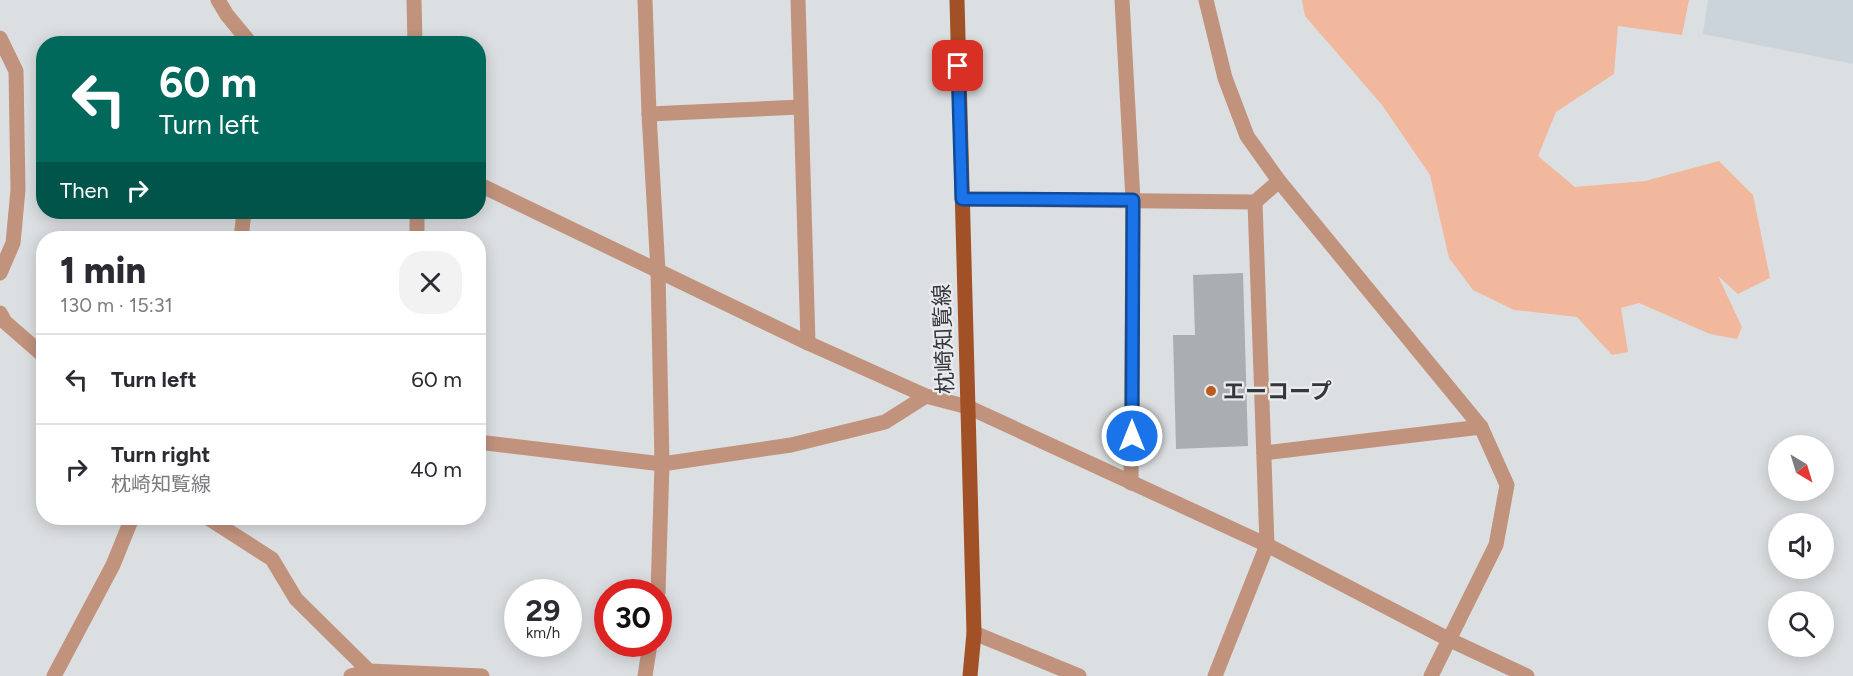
<!DOCTYPE html>
<meta charset="utf-8">
<style>
body{margin:0;font-family:Figtree,"Noto Sans JP",sans-serif;background:#f2f2f3;color:#2b2b33;height:100vh;display:flex;flex-direction:column;font-size:22px;white-space:nowrap}
*{box-sizing:border-box;margin:0}
p{font-size:20px;color:#7c7c81}
.icon{flex:none;width:33px;height:33px;fill:none;stroke:currentColor;stroke-width:2;stroke-linecap:round;stroke-linejoin:round}
.map{position:relative;flex:1;overflow:hidden}
.sheet{position:absolute;left:36px;top:231px;width:450px;height:294px;display:flex;flex-direction:column;background:#fff;border-radius:24px;box-shadow:0 3px 15px #0003}
.sheet>*{flex:none}
.hud{position:absolute;left:36px;top:36px;width:450px;height:183px;border-radius:24px;box-shadow:0 3px 15px #0003;background:#00695c;color:#fff;overflow:hidden}
.needle{width:39px;rotate:142deg}
.controls{position:absolute;left:1768px;top:435px;display:grid;gap:12px}
.controls a{display:grid;place-items:center;width:66px;height:66px;border-radius:50%;background:#fff;box-shadow:0 3px 15px #0003;font-size:30px}
.speed{position:absolute;left:504px;top:579px;display:flex;gap:12px;font-size:30px;font-weight:700;text-align:center}
.speed>*{display:grid;place-content:center;width:78px;height:78px;border-radius:50%;background:#fff;box-shadow:0 3px 15px #0003;line-height:1}
.speed small{font-size:15px;font-weight:400}
.speed .limit{border:9px solid #d22;background:#fff;color:#111}
.pin{position:absolute;display:grid;place-items:center;width:51px;height:51px;color:#fff;margin:-26px;border-radius:12px;box-shadow:0 3px 9px #0006}
.me{position:absolute;width:66px;margin:-33px;rotate:0deg;stroke-linejoin:round;filter:drop-shadow(0 0 4px #0008)}
.turn{display:flex;align-items:center;gap:21px;height:126px;padding:0 24px;font-size:27px}
.turn .icon{width:78px;height:78px;stroke-width:2.5}
.turn b{display:block;font-size:42px;line-height:51px}
.then{display:flex;align-items:center;height:57px;padding:0 24px;background:#0003;gap:12px;font-size:22px}
.round{display:grid;place-items:center;flex:none;width:63px;height:63px;border-radius:24px;background:#f2f2f3}
.head{display:flex;align-items:center;justify-content:space-between;height:102px;padding:0 24px}
h1{font-size:36px;font-weight:800;line-height:45px}
ul{padding:0;list-style:none}
li{display:flex;align-items:center;gap:18px;height:90px;padding:0 24px;border-top:2px solid #e1e1e2}
li div{flex:1}
li b{display:block;font-size:22px}
li em{font-style:normal}
.map>svg:first-child{display:block}
</style>
<div class="map">
<svg width="1853" height="676" viewBox="0 0 1853 676">
<rect width="100%" height="100%" fill="#dcdfe1"/>
<path fill="#cbd4db" d="M1708,0h145v64l-150,-30z"/>
<path fill="#f1b89d" d="M1302,0h387l-7,35 -64,-9 -4,48 -58,38 -18,44 37,31 70,-6 74,-20 34,34 17,83 -32,16 -20,-18 24,51 -5,12 -27,-5 -71,-31 -18,5 7,44 -16,3 -35,-38 -63,-7 -41,-20 -24,-32 -19,-83 -48,-70 -77,-89z"/>
<path fill="#abaeb0" d="M1243,273l5,173 -72,3 -3,-114h22l-2,-60z"/>
<g fill="none" stroke-linecap="round" stroke-linejoin="round">
<g stroke="#c1937d" stroke-width="15">
<path d="M218,0l9,15 24,29"/>
<path d="M414,0l1,44"/>
<path d="M645,0l4,114 9,157 4,193 -4,129"/>
<path d="M798,0l10,343"/>
<path d="M1122,0l11,200 -2,283"/>
<path d="M1206,0l19,78 22,58 32,45 202,246 26,58 -11,60 -65,131"/>
<path d="M0,38l16,33 2,119 -5,53 -13,30"/>
<path d="M649,114l151,-7"/>
<path d="M478,184l330,159 118,53 42,11 299,138 183,95 77,36"/>
<path d="M962,199l293,3 24,-21"/>
<path d="M417,212v26"/>
<path d="M241,238l3,-26"/>
<path d="M0,313l5,9 39,34"/>
<path d="M478,442l184,22 129,-19 94,-23 41,-26"/>
<path d="M1264,453l217,-26"/>
<path d="M208,518l64,41 24,40 73,72"/>
<path d="M974,633l105,43"/>
<path d="M54,676l59,-111 19,-47"/>
<path d="M351,676l18,-5 113,5"/>
<path d="M645,676l5,-32"/>
<path d="M1215,676l52,-131 -12,-343"/>
</g>
<path stroke="#a15125" stroke-width="15" d="M957,0l17,633 -4,43"/>
</g>
<g fill="none" stroke-linecap="round" stroke-linejoin="round">
<g stroke="#114b97" stroke-width="15">
<path id="route" d="M958,66l4,133 171,1 -1,236"/>
</g>
<use href="#route" stroke="#1a73e8" stroke-width="10"/>
</g>
<circle fill="#bd5a21" stroke="#e9ecee" stroke-width="2" cx="1211" cy="391" r="6"/>
<g text-anchor="middle" stroke-width="4.5" stroke-linejoin="round" paint-order="stroke">
<g font-size="22" fill="#353637" stroke="#e9ecee">
<text transform="translate(943 339) rotate(-92)" y="8">枕崎知覧線</text>
</g>
<g font-size="22" font-weight="bold" fill="#353637" stroke="#e9ecee" text-anchor="start">
<text x="1223" y="399">エーコープ</text>
</g>
</g>
</svg>
<div class="controls">
<a><svg class="needle" viewBox="-14 -14 28 28"><path d="M0-13l5 13h-10z" fill="#e53935"/><path d="M0 13l5-13h-10z" fill="#7c7c81"/></svg></a>
<a><svg class="icon" aria-label="sound" viewBox="0 0 24 24"><path d="M4 9h4l5-4v14l-5-4H4zM17 9q2 3 0 6"/></svg></a>
<a><svg class="icon" aria-label="search" viewBox="0 0 24 24"><circle cx="10" cy="10" r="6"/><path d="M15 15l6 6"/></svg></a>
</div>
<div class="speed"><div>29<small>km/h</small></div><div class="limit">30</div></div>
<div class="pin" style="left:958px;top:66px;background:#d93025"><svg class="icon" aria-label="arrive" viewBox="0 0 24 24"><path d="M6 21V4h12l-3 4 3 4H6"/></svg></div>
<svg class="me" style="left:1132px;top:436px" viewBox="-20 -20 40 40"><circle r="17" fill="#1a73e8" stroke="#fff" stroke-width="3"/><path d="M0-11L8 9 0 5-8 9z" fill="#fff"/></svg>
<div class="hud">
<div class="turn"><svg class="icon" aria-label="left" viewBox="0 0 24 24"><path d="M17 20v-9H6M10 6l-5 5 5 5"/></svg><div><b>60 m</b>Turn left</div></div>
<div class="then">Then<svg class="icon" aria-label="right" viewBox="0 0 24 24"><path d="M7 20v-9h11M14 6l5 5-5 5"/></svg></div>
</div>
<section class="sheet">
<div class="head"><div><h1>1 min</h1><p>130 m · 15:31</p></div><a class="round"><svg class="icon" aria-label="close" viewBox="0 0 24 24"><path d="M6 6l12 12M18 6L6 18"/></svg></a></div>
<ul>
<li><svg class="icon" aria-label="left" viewBox="0 0 24 24"><path d="M17 20v-9H6M10 6l-5 5 5 5"/></svg><div><b>Turn left</b></div><em>60 m</em></li>
<li><svg class="icon" aria-label="right" viewBox="0 0 24 24"><path d="M7 20v-9h11M14 6l5 5-5 5"/></svg><div><b>Turn right</b><p>枕崎知覧線</p></div><em>40 m</em></li>
</ul>
</section>
</div>
